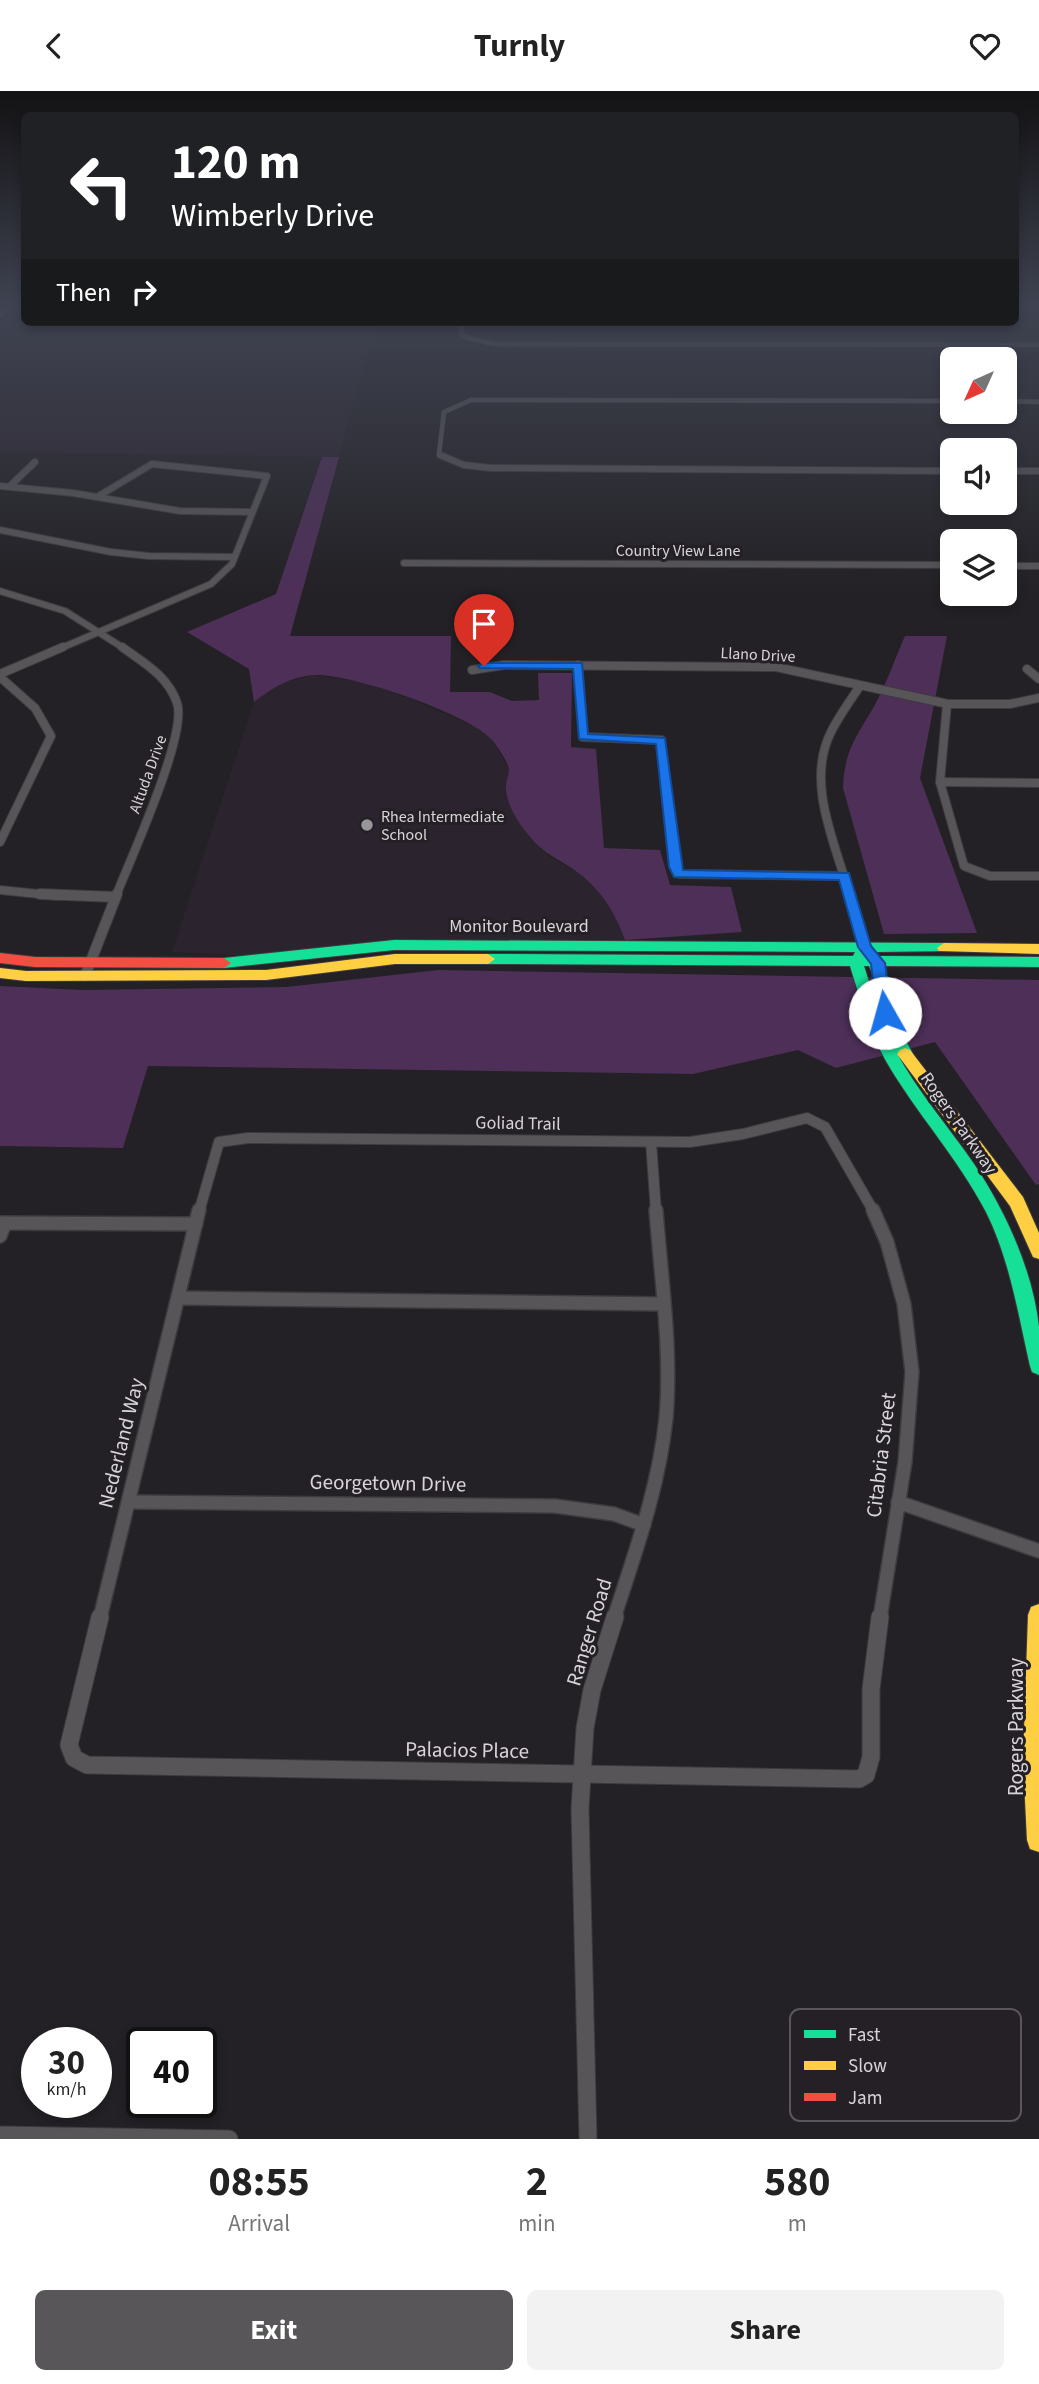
<!DOCTYPE html>
<style>
body{margin:0;font-family:"Source Sans 3",sans-serif;background:#f2f2f2;color:#222;height:100vh;display:flex;flex-direction:column;font-size:26px;white-space:nowrap}
*{box-sizing:border-box;margin:0}
p{font-size:23px;color:#767676}
.icon{flex:none;width:38px;height:38px;fill:none;stroke:currentColor;stroke-width:2;stroke-linecap:round;stroke-linejoin:round}
.map{position:relative;height:2048px;overflow:hidden}
.drawer{display:flex;flex-direction:column;background:#fff;flex:1}
.drawer>*{flex:none}
.top-card{position:absolute;left:21px;top:21px;width:998px;height:214px;border-radius:10px;box-shadow:0 4px 10px #0003;background:#202124;color:#fff;overflow:hidden}
.needle{width:46px;rotate:225deg}
.tools{position:absolute;left:940px;top:256px;display:grid;gap:14px}
.tools a{display:grid;place-items:center;width:77px;height:77px;border-radius:10px;background:#fff;box-shadow:0 4px 10px #0003;font-size:35px}
.speed{position:absolute;left:21px;top:1936px;display:flex;gap:14px;font-size:35px;font-weight:700;text-align:center}
.speed>*{display:grid;place-content:center;width:91px;height:91px;border-radius:50%;background:#fff;box-shadow:0 4px 10px #0003;line-height:1}
.speed small{font-size:18px;font-weight:400}
.speed .limit{border:4px solid #111;border-radius:10px;background:#fff;color:#111}
.pin{position:absolute;display:grid;place-items:center;width:60px;height:60px;color:#fff;margin:-72px -30px;border-radius:50% 50% 50% 0;rotate:-45deg;box-shadow:0 0 7px #0007}
.pin .icon{rotate:45deg}
.me{position:absolute;width:77px;margin:-38px;rotate:353deg;stroke-linejoin:round;filter:drop-shadow(0 0 5px #0008)}
.turn{display:flex;align-items:center;gap:24px;height:147px;padding:0 35px;font-size:32px}
.turn .icon{width:91px;height:91px;stroke-width:2.5}
.turn b{display:block;font-size:49px;line-height:60px}
.then{display:flex;align-items:center;height:66px;padding:0 35px;background:#0003;gap:14px;font-size:26px}
.eta{display:flex;justify-content:space-evenly;align-items:center;height:119px;text-align:center}
.eta b{font-size:42px;font-weight:700;line-height:49px}
.button{display:flex;gap:14px;margin-top:auto;padding:14px 35px}
.button a{flex:1;height:80px;border-radius:10px;background:#585658;color:#fff;font-size:28px;font-weight:700;line-height:80px;text-align:center}
.button a+a{background:#f2f2f2;color:#222}
header{display:flex;justify-content:space-between;align-items:center;height:91px;padding:0 35px;background:#fff;font-size:32px;font-weight:700}
.map>svg:first-child{display:block}
</style>
<header><svg class="icon" aria-label="back" viewBox="0 0 24 24"><path d="M15 5l-7 7 7 7"/></svg>Turnly<svg class="icon" aria-label="heart" viewBox="0 0 24 24"><path d="M12 20l-8-8c-3-5 5-10 8-4 3-6 11-1 8 4z"/></svg></header>
<div class="map">
<svg width="1039" height="2048" viewBox="0 0 1039 2048">
<rect width="100%" height="100%" fill="#232125"/>
<g fill="#2b242e">
<path d="M15,220h9v11h352l-37,135 -339,-5v-126z"/>
<path d="M313,584l50,7 51,18 63,28 15,12 17,28 -3,21 7,23 17,26 17,17 33,19 33,33 12,33 -230,2 -143,14 -80,-4 82,-250 23,-18z"/>
</g>
<g fill="#4d2f58">
<path d="M322,366h17l-49,179h161l-1,56h40l22,9 27,-1 -1,-27h34l-1,74 25,2 8,99 56,2 10,35 61,2 11,45 -117,8c-10,-27 -21,-46 -44,-65 -17,-14 -37,-20 -51,-38 -11,-13 -22,-29 -24,-47 -1,-7 3,-14 3,-21 -1,-7 -11,-21 -16,-28 -22,-27 -142,-67 -177,-66 -25,1 -44,13 -62,27l-5,-33 -62,-37 89,-38z"/>
<path d="M905,545h42l-27,142 57,155 -93,1 -41,-146c1,-42 18,-56 36,-91 10,-20 17,-41 26,-61z"/>
<path d="M438,879l601,10v204l-3,1 -101,-143 -99,26 -38,-18 -105,24 -545,-8 -25,82 -123,-2v-160l83,4 203,-3z"/>
</g>
<g fill="none" stroke-linecap="round" stroke-linejoin="round">
<g stroke="#3e3b3f" stroke-width="5">
<g id="street-far5">
<path d="M461,231l1,14 31,8 546,1"/>
<path d="M1004,310l35,1"/>
<path d="M443,366l-4,-3 5,-42 27,-12 481,1"/>
</g>
</g>
<g stroke="#3e3b3f" stroke-width="8">
<g id="street-far4">
<path d="M440,364l24,10 27,3 461,3"/>
<path d="M1004,380h35"/>
<path d="M0,395l73,7 107,18 72,1"/>
<path d="M10,395l25,-24"/>
<path d="M0,439l111,22 38,4 85,1"/>
<path d="M404,472l548,2"/>
<path d="M1004,475h35"/>
<path d="M0,500l65,20 60,38"/>
<path d="M59,558l152,-65 21,-20 35,-88 -115,-12 -55,33"/>
</g>
</g>
<g stroke="#3e3b3f" stroke-width="10">
<g id="street-far3">
<path d="M578,574l5,72 78,3 14,127 4,7 166,2"/>
<path d="M1027,578l12,10"/>
<path d="M472,579l32,-5 272,2 172,37h62l29,-6"/>
<path d="M0,583l63,-27"/>
<path d="M0,586l35,31 16,28 -51,106"/>
<path d="M947,613l-7,78 24,84 26,10h49"/>
<path d="M940,691l99,1"/>
<path d="M0,799l58,6"/>
<path d="M116,805c14,-36 72,-162 61,-193 -9,-27 -33,-40 -55,-56"/>
<path d="M850,805c-14,-51 -45,-113 -19,-164 8,-16 19,-31 29,-46"/>
</g>
</g>
<g stroke="#3e3b3f" stroke-width="12">
<g id="street-far2">
<path d="M40,803l75,3"/>
<path d="M850,803l15,53"/>
<path d="M85,885l32,-82"/>
<path d="M651,1051l5,70"/>
<path d="M199,1121l20,-70 29,-4 442,4 53,-8 64,-16 18,9 49,85"/>
</g>
</g>
<g stroke="#3e3b3f" stroke-width="16">
<g id="street-far1">
<path d="M873,1119l14,32 17,62 8,68 -7,90 -25,156"/>
<path d="M0,1132l196,1"/>
<path d="M0,1145l5,-13"/>
<path d="M178,1207l485,6"/>
<path d="M129,1411l426,4 59,8 30,11"/>
<path d="M898,1411l141,49"/>
<path d="M100,1527l99,-408"/>
<path d="M614,1527c21,-65 45,-131 52,-200 6,-68 -5,-140 -10,-208"/>
</g>
</g>
<g stroke="#3e3b3f" stroke-width="19">
<g id="street">
<path d="M100,1526l-31,128 5,13 13,7 772,14 7,-4 5,-18v-68l9,-72"/>
<path d="M0,2044l229,4"/>
<path d="M588,2048l-8,-330 5,-81 7,-38 23,-73"/>
</g>
</g>
<g stroke="#3e3b3f" stroke-width="2">
<g id="fast">
<path d="M6,215h7l-13,12v-6z"/>
<path d="M394,849l550,3 7,5 -2,3 -73,1 3,4 160,1v10l-156,-1 16,62 14,26 -8,6 -5,-2 -5,-8c22,41 53,76 79,114 31,46 59,107 65,163 0,15 0,32 0,48l-7,-3 -2,-6c-12,-52 -20,-106 -44,-154 -28,-54 -70,-99 -100,-151 -17,-30 -26,-63 -36,-95l-362,-2 -7,-5 7,-5 365,2 2,-4 -461,-2 -170,18 -7,-5 7,-5zM864,875h5l3,6 11,53z"/>
</g>
</g>
<g stroke="#3e3b3f" stroke-width="2">
<g id="slow">
<path d="M944,852l95,1v10l-100,-3 -2,-3z"/>
<path d="M395,863h93l7,5 -7,5h-93l-129,16 -240,1 -26,-3v-10l26,3 240,-1z"/>
<path d="M905,957l5,2 113,147 16,36v26l-6,-2 -23,-51 -110,-148 -3,-4 3,-4z"/>
<path d="M1039,1513v248l-9,-3 -3,-9 -4,-80 5,-145 3,-8z"/>
</g>
</g>
<g stroke="#3e3b3f" stroke-width="2">
<path id="jam" d="M0,862l35,4 189,1 7,5 -7,5 -189,-1 -35,-4z"/>
</g>
<use href="#street-far5" stroke="#575558" stroke-width="4.5"/>
<use href="#street-far4" stroke="#575558" stroke-width="6"/>
<use href="#street-far3" stroke="#575558" stroke-width="8"/>
<use href="#street-far2" stroke="#575558" stroke-width="10"/>
<use href="#street-far1" stroke="#575558" stroke-width="13"/>
<use href="#street" stroke="#575558" stroke-width="17"/>
<use href="#fast" fill="#16e098" fill-rule="evenodd"/>
<use href="#slow" fill="#ffcf43" fill-rule="evenodd"/>
<use href="#jam" fill="#f24e42" fill-rule="evenodd"/>
</g>
<linearGradient id="sky" x2="0" y2="1"><stop stop-color="#131214"/><stop offset="0.43" stop-color="#3f4351"/><stop offset="1" stop-color="#3f4351" stop-opacity="0"/></linearGradient>
<rect width="1039" height="502" fill="url(#sky)"/>
<path fill="#1a73e8" stroke="#114b97" stroke-width="2" d="M484,572h98l6,71 77,4 18,132 166,3 22,73 14,17 7,50 -2,4 -5,1 -8,-5 -6,-49 -13,-17 -19,-67 -165,-3 -5,-10 -13,-123 -77,-5 -6,-70 -93,-1 -2,-2z"/>
<circle fill="#99969a" stroke="#242026" stroke-width="2.5" cx="367" cy="734" r="7"/>
<g text-anchor="middle" stroke-width="6" stroke-linejoin="round" paint-order="stroke">
<g font-size="16" fill="#d8d5d9" stroke="#242026">
<text x="678" y="465">Country View Lane</text>
<text transform="translate(758 563) rotate(3)" y="6">Llano Drive</text>
<text transform="translate(147 683) rotate(-70)" y="6">Altuda Drive</text>
</g>
<g font-size="16" fill="#d8d5d9" stroke="#242026" text-anchor="start">
<text x="381" y="731">Rhea Intermediate<tspan x="381" dy="18">School</tspan></text>
</g>
<g font-size="18" fill="#d8d5d9" stroke="#242026">
<text x="519" y="841">Monitor Boulevard</text>
<text transform="translate(518 1032) rotate(1)" y="6">Goliad Trail</text>
<text transform="translate(959 1032) rotate(55)" y="6">Rogers Parkway</text>
</g>
<g font-size="21" fill="#d8d5d9" stroke="#242026">
<text transform="translate(121 1352) rotate(-76)" y="7">Nederland Way</text>
<text transform="translate(881 1364) rotate(-83)" y="7">Citabria Street</text>
<text transform="translate(388 1392) rotate(1)" y="7">Georgetown Drive</text>
<text transform="translate(589 1541) rotate(-73)" y="7">Ranger Road</text>
<text transform="translate(1016 1636) rotate(-90)" y="7">Rogers Parkway</text>
<text transform="translate(467 1659) rotate(1)" y="7">Palacios Place</text>
</g>
</g>
<rect x="790" y="1918" width="231" height="112" rx="10" fill="#242026" stroke="#5a565c" stroke-width="2"/>
<rect x="804" y="1939" width="32" height="8" fill="#16e098"/>
<rect x="804" y="1970" width="32" height="9" fill="#ffcf43"/>
<rect x="804" y="2002" width="32" height="8" fill="#f24e42"/>
<g font-size="19" fill="#d8d5d9">
<text x="848" y="1950">Fast</text>
<text x="848" y="1981">Slow</text>
<text x="848" y="2013">Jam</text>
</g>
</svg>
<div class="tools">
<a><svg class="needle" viewBox="-14 -14 28 28"><path d="M0-13l5 13h-10z" fill="#e53935"/><path d="M0 13l5-13h-10z" fill="#767676"/></svg></a>
<a><svg class="icon" aria-label="sound" viewBox="0 0 24 24"><path d="M4 9h4l5-4v14l-5-4H4zM17 9q2 3 0 6"/></svg></a>
<a><svg class="icon" aria-label="layers" viewBox="0 0 24 24"><path d="M12 4l9 5-9 5-9-5zM3 14l9 5 9-5"/></svg></a>
</div>
<div class="speed"><div>30<small>km/h</small></div><div class="limit">40</div></div>
<div class="pin" style="left:484px;top:575px;background:#d93025"><svg class="icon" aria-label="arrive" viewBox="0 0 24 24"><path d="M6 21V4h12l-3 4 3 4H6"/></svg></div>
<svg class="me" style="left:885px;top:922px" viewBox="-20 -20 40 40"><circle r="19" fill="#fff"/><path d="M0-13L10 11 0 6-10 11z" fill="#1a73e8"/></svg>
<div class="top-card">
<div class="turn"><svg class="icon" aria-label="left" viewBox="0 0 24 24"><path d="M17 20v-9H6M10 6l-5 5 5 5"/></svg><div><b>120 m</b>Wimberly Drive</div></div>
<div class="then">Then<svg class="icon" aria-label="right" viewBox="0 0 24 24"><path d="M7 20v-9h11M14 6l5 5-5 5"/></svg></div>
</div>
</div>
<section class="drawer">
<div class="eta">
<div><b>08:55</b><p>Arrival</p></div>
<div><b>2</b><p>min</p></div>
<div><b>580</b><p>m</p></div>
</div>
<div class="button"><a>Exit</a><a>Share</a></div>
</section>
